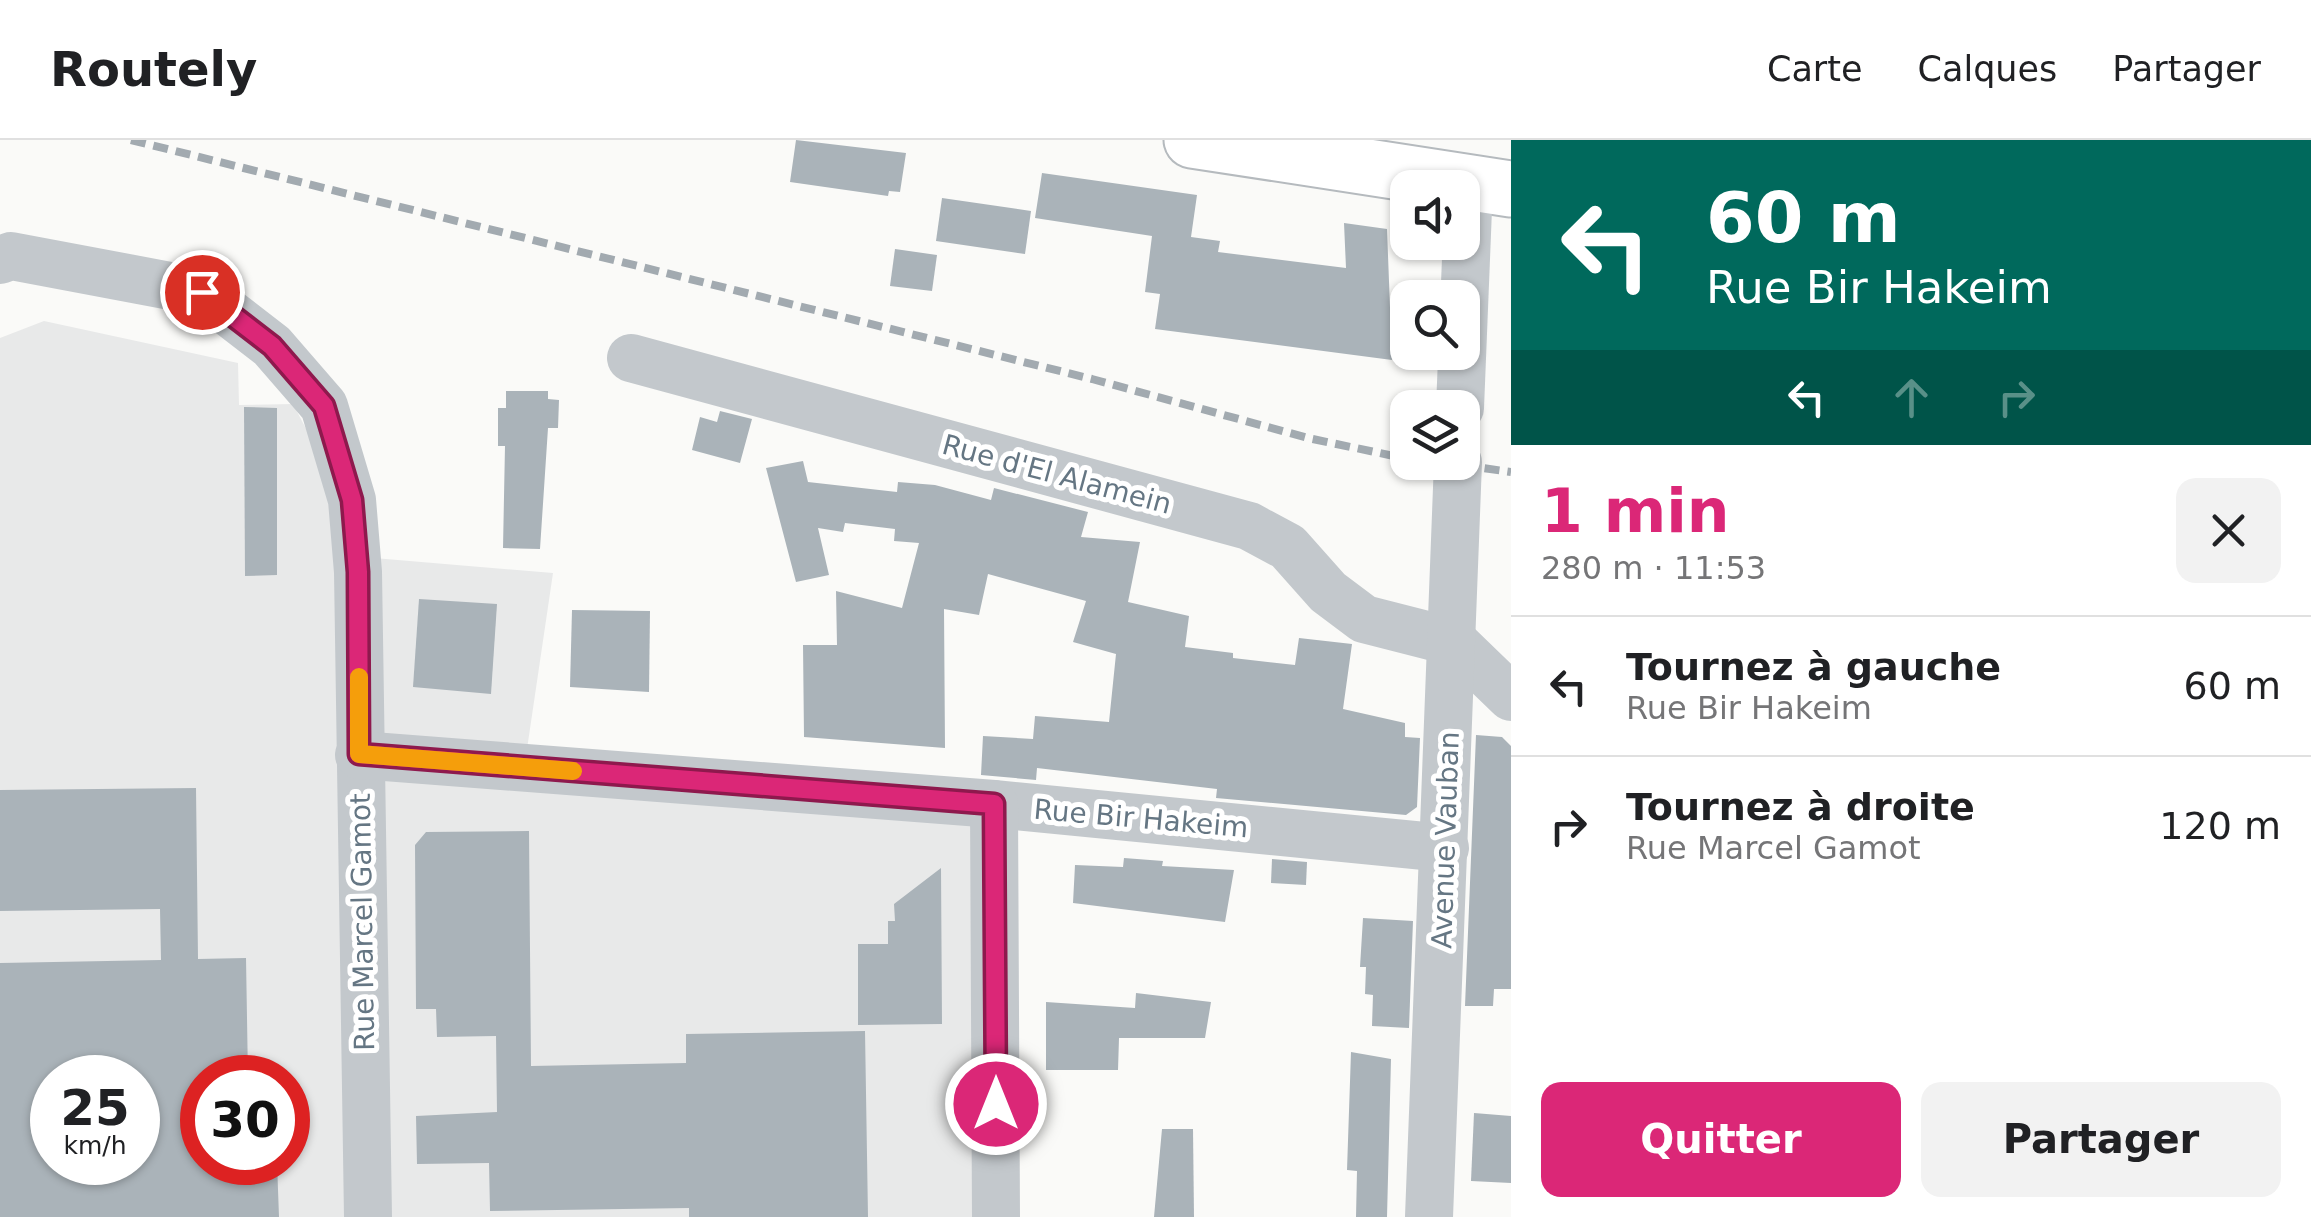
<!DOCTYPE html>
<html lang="fr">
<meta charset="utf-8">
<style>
body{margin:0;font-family:"DejaVu Sans",sans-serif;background:#f2f2f2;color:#202124;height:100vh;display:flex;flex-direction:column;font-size:38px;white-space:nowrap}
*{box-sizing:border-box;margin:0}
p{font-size:32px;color:#757577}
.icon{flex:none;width:55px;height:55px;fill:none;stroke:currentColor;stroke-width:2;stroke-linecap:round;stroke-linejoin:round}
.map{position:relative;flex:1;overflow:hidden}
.panel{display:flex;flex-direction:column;background:#fff;width:800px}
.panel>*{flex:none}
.top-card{background:#00695c;color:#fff;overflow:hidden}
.buttons{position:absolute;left:1390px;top:30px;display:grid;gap:20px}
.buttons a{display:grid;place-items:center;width:90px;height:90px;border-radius:20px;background:#fff;box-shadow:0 2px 8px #0004;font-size:50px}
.speed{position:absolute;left:30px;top:915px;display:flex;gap:20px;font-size:50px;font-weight:700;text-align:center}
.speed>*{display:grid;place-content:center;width:130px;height:130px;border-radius:50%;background:#fff;box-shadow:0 2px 8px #0004;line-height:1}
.speed small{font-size:25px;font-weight:400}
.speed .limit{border:15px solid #d22;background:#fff;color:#111}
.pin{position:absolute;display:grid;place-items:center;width:85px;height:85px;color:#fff;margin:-42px;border:5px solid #fff;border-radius:50%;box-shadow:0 2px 10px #0007}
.me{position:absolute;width:110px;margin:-55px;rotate:0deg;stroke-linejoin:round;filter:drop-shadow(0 0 8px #0008)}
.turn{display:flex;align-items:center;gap:35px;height:210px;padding:0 30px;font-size:45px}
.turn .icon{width:130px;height:130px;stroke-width:2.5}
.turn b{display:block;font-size:70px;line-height:85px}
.lanes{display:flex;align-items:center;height:95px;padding:0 30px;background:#0003;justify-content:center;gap:50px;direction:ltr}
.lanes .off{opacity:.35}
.round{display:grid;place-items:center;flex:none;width:105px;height:105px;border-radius:20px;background:#f2f2f2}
.headline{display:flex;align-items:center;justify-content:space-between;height:170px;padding:0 30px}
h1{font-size:60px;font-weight:700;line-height:75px;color:#db2777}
.button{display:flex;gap:20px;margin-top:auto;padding:20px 30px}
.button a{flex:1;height:115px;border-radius:20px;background:#db2777;color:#fff;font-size:40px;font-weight:700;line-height:115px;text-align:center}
.button a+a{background:#f2f2f2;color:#202124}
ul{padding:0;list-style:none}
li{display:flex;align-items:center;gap:30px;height:140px;padding:0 30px;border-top:2px solid #e0e0e0}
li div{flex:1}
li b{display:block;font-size:38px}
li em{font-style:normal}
header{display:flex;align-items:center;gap:60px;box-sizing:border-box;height:140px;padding:0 50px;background:#fff;border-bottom:2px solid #e0e0e0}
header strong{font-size:48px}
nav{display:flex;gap:55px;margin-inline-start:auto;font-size:35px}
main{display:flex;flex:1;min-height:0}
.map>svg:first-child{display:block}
</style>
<header>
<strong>Routely</strong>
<nav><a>Carte</a><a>Calques</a><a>Partager</a></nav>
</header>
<main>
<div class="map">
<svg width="1511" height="1077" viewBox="0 0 1511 1077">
<rect width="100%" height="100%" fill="#fafaf8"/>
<path fill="#e8e9e9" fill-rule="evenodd" d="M44,181l194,42 1,42 54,-1 81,154 179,15 -26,176 480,37 -10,431h-997v-879zM52,938h86v84h-86zM202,938h86v84h-86z"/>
<g fill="#aab3b9" fill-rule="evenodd">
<path d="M796,0l110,13 -6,39 -11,-1 -1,5 -98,-14z"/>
<path d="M1042,33l155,22 -6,42 29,4 -2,11 128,16 -2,-45 43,6 5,131 -237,-31 5,-35 -15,-2 7,-56 -117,-18z"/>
<path d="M942,58l89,13 -6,43 -89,-13z"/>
<path d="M895,109l42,6 -5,36 -42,-5z"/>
<path d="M506,251h42v8l11,1 -1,28h-10l-8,121 -37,-1 2,-102h-7v-38h8z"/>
<path d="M244,267l33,1v167l-32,1z"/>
<path d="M720,271l32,8 -12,44 -48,-13 8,-33 17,5z"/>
<path d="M803,321l5,21 89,10 1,-10 37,3 56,15 3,-12 94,24 -7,25 59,5 -12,60 61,14 -4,31 48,6v5l62,7 4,-27 53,6 -9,65 62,14v14l15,1 -3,69 -11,8 -190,-17 1,-9 -180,-21 -1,12 -55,-5 2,-39 50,3 2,-23 74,6 7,-68 -43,-12 13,-41 -98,-27 -9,41 -35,-6 1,139 -141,-11 -1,-92h34l-1,-54 66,17 17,-65 -25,-2 1,-12 -50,-6 -2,9 -25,-4 11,47 -33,7 -30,-114z"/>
<path d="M419,459l78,5 -6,90 -78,-7z"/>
<path d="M572,470l78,1 -1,81 -79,-5z"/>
<path d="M1476,595l26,2 9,9v243h-17l-1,17h-28z"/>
<path d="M196,648l2,171 48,-1 2,120h-46v84h75l2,55h-279v-254l161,-3 -1,-51 -160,2v-121zM52,938h86v84h-86z"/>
<path d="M529,691l2,235 155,-3v-29l179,-3 3,186h-179v-9l-199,3 -1,-48 -72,1 -1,-48 81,-4 -1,-76 -59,1 -1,-28h-20l-1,-164 11,-13z"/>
<path d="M1124,718l39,3 -1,5 72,4 -9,52 -152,-19 2,-38 48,2z"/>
<path d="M1272,719l35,3 -1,23 -35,-2z"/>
<path d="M941,728l1,156 -84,1v-81h30v-23h7l-1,-17z"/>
<path d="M1363,778l50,3 -4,107 -37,-2 1,-31 -8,-1 1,-27h-6z"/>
<path d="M1136,853l75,9 -6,36h-86l-1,32h-72v-68l89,6z"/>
<path d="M1351,912l40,7 -4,158h-31l1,-46 -10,-1z"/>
<path d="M1474,973l37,3v67l-40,-2z"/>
<path d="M1162,989h31l1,88h-40z"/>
</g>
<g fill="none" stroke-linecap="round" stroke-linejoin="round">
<g stroke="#b5babe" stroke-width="59">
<path id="major" d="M1192,0l319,49"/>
</g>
<g stroke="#c3c8cc" stroke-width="48">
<path d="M0,120l11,-4 191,36 70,54 52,60 28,94 6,72 10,645"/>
<path d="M631,218l618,168 39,21 40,45 36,27 90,23 57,55"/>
<path d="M1460,268l9,-224"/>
<path d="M359,615l635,49 451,44"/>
<path d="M994,664l2,413"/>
<path d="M1429,1077l29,-755"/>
</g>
<use href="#major" stroke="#fff" stroke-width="55"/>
<g stroke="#a2aab0" stroke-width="8" stroke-dasharray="15 8" stroke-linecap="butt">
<path d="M131,0l961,239 216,59 100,21"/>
<path d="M1439,322l72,10"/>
</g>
</g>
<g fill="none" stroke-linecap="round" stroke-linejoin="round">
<g stroke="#8e194d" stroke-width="25">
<path id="route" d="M202,152l70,54 52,60 28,94 6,72 1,182 635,50 2,300"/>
</g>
<use href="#route" stroke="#db2777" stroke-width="18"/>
<path stroke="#f59e0b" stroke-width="18" d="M359,537v77l214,17"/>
</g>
<g text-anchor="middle" stroke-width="10" stroke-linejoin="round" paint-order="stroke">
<g font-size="28" fill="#657683" stroke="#fff">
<text transform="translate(1057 334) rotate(15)" y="10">Rue d'El Alamein</text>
<text transform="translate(1141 678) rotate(5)" y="10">Rue Bir Hakeim</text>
<text transform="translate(1445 700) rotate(-88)" y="10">Avenue Vauban</text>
<text transform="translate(362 782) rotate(-91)" y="10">Rue Marcel Gamot</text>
</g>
</g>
</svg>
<div class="buttons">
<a><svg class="icon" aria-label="sound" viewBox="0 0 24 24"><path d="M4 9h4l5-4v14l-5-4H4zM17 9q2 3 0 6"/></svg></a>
<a><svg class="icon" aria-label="search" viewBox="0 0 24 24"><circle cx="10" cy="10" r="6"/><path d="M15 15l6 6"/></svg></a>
<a><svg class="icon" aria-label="layers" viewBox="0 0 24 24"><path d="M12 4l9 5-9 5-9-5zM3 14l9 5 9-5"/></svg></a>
</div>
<div class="speed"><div>25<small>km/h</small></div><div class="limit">30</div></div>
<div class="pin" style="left:202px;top:152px;background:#d93025"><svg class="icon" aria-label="arrive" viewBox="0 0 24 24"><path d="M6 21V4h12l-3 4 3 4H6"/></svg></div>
<svg class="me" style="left:996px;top:964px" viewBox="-20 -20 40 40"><circle r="17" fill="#db2777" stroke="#fff" stroke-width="3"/><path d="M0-11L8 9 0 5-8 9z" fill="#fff"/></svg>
</div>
<section class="panel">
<div class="top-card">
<div class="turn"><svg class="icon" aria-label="left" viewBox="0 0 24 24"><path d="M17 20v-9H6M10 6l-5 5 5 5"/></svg><div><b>60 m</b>Rue Bir Hakeim</div></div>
<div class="lanes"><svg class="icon" aria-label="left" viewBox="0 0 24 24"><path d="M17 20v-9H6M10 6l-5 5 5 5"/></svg><svg class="icon off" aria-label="ahead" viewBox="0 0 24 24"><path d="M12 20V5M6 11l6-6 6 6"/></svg><svg class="icon off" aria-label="right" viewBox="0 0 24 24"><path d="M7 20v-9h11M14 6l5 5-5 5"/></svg></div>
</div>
<div class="headline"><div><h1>1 min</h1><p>280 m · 11:53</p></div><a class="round"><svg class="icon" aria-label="close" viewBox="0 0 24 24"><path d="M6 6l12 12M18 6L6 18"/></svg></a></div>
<ul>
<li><svg class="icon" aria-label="left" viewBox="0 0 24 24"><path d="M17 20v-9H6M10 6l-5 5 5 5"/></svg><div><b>Tournez à gauche</b><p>Rue Bir Hakeim</p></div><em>60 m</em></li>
<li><svg class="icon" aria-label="right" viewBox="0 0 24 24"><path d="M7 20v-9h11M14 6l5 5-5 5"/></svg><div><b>Tournez à droite</b><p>Rue Marcel Gamot</p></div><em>120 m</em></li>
</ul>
<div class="button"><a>Quitter</a><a>Partager</a></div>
</section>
</main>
